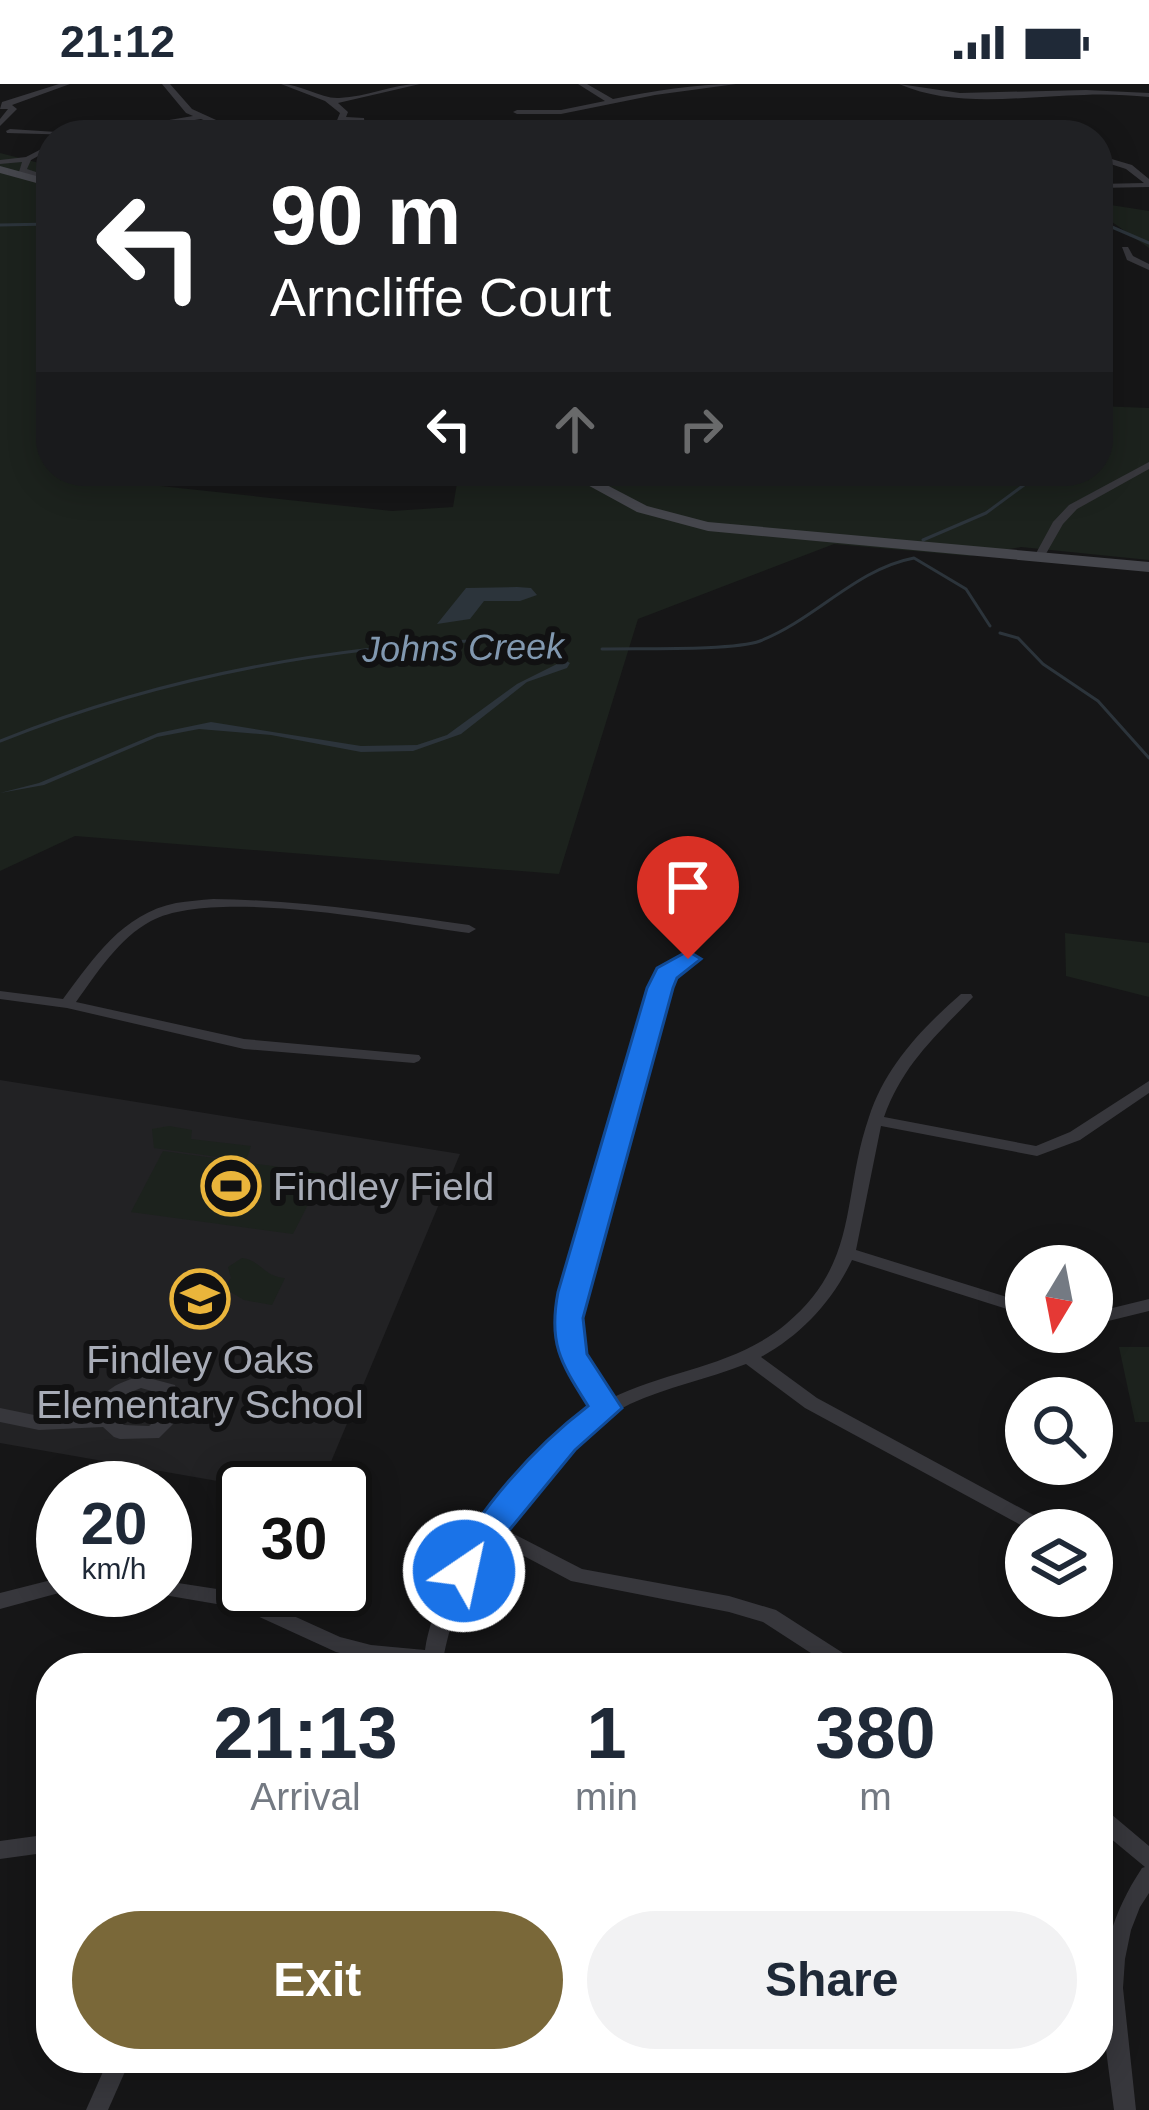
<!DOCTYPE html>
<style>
body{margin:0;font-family:Helvetica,sans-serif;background:#f2f2f3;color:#1f2937;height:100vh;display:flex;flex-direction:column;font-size:45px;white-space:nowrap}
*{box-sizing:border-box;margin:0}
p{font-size:39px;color:#747a83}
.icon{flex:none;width:66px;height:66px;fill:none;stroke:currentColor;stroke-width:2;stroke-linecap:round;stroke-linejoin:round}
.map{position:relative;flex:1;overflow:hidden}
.side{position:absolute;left:36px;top:1569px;width:1077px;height:420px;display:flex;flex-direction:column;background:#fff;border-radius:48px;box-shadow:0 6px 30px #0003}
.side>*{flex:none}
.top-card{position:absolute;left:36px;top:36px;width:1077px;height:366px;border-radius:48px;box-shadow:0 6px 30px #0003;background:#202124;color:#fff;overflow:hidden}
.needle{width:78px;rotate:190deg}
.tools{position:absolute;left:1005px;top:1161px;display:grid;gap:24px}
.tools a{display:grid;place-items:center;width:108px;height:108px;border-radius:50%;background:#fff;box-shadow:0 6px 30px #0003;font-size:60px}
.speed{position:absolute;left:36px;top:1377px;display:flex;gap:24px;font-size:60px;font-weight:700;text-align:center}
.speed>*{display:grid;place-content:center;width:156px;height:156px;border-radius:50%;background:#fff;box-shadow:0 6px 30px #0003;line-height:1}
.speed small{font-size:30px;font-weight:400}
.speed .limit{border:6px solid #111;border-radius:18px;background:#fff;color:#111}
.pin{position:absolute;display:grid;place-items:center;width:102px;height:102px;color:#fff;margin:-123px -51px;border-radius:50% 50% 50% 0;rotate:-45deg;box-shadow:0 0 12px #0007}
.pin .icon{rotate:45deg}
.me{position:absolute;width:132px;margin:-66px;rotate:34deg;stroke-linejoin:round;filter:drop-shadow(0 0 9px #0008)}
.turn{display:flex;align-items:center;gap:42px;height:252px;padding:0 36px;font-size:54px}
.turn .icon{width:156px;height:156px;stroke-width:2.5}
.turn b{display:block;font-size:84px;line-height:102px}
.lanes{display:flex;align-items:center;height:114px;padding:0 36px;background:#0003;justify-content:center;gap:60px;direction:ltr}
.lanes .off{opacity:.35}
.eta{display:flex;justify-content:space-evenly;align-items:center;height:204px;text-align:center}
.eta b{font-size:72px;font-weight:700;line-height:84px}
.primary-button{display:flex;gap:24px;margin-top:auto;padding:24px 36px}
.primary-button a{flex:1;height:138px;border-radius:72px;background:#7a6839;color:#fff;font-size:48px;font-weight:700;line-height:138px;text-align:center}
.primary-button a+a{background:#f2f2f3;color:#1f2937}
.status{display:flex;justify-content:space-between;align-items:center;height:84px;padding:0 60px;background:#fff;direction:ltr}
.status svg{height:33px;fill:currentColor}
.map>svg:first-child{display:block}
</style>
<div class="status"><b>21:12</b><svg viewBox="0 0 49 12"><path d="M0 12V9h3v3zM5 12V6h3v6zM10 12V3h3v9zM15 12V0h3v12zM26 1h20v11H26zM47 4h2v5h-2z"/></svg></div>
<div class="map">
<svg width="1149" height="2026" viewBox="0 0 1149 2026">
<rect width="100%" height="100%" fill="#161617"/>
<path fill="#222224" d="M0,996l460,74 -140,334h-62l-258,-45z"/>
<g fill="#1c221d">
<path d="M0,69l51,13v305h9l-2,4 334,36 61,-4 6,-36h639v-65l51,2v152l-128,-13 -51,9 -136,-12 -196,75 -79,255 -484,-38 -75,35z"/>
<path d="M1098,119l51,8v37l-44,-31 -7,1z"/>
<path d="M1065,849l84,10v54l-83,-21z"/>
<path d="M169,1042l23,4 -1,9 60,7 -5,15 -92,-13 -2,-19z"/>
<path d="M163,1067l161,22 -31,61 -162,-22z"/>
<path d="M242,1174c20,3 22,19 43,20l-13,27 -28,-5 -20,-12 7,-10 -3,-11z"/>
<path d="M1119,1263h30v75h-14z"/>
</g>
<g fill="#2c343b">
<path d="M517,503l14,1 6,7 -17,6h-36l-14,18 -33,5 29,-36z"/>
<path d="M565,576l5,3 -3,5 -40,14 -66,52 -48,17 -52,1 -90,-17 -72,-6 -42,8 -113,48 -44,8 39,-10 119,-50 53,-11 150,24 56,-1 30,-10 70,-51z"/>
</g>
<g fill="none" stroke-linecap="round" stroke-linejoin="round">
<g stroke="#2c343b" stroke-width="3">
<path d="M1098,137l51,22"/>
<path d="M0,141l51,-1"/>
<path d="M923,456l63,-27 57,-42"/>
<path d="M1000,549l18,5 25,26 55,37 51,57"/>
<path d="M602,565c34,-1 132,2 158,-8 56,-22 96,-72 154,-83l52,31 24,37"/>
<path d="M0,657c158,-63 320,-94 490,-101"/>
</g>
<g fill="#37373c" fill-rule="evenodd">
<path d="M59,0h11l-58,21 5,4 -17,17v-7l8,-10h-8l2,-7z"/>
<path d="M162,0h8l22,25 57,26h-11l-37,-16 -102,16h-19l113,-19 -7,-3z"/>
<path d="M281,0c20,0 40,15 58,14 28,-1 53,-14 81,-14l-82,19 10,9 -2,5 18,1 2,17h-8l-1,-13 -13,-1 -5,14h-8l9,-22 -15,-12z"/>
<path d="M578,0h9l26,15c41,-8 81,-15 123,-15l-81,11 -94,19h-44l-4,-2 4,-2h44l44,-9z"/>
<path d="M899,0l61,9 126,-3 63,3v4c-22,-2 -43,-3 -65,-2 -60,1 -128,14 -185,-11z"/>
<path d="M10,45l62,4 4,2 -69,-2 -1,-2z"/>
<path d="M51,60v5l-20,11 -4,9 24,8v5l-32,-10 3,-10 -22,2v-4l26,-3z"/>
<path d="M1098,71l34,10 17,14v8l-51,1v-4l46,-1 -18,-14 -28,-9z"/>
<path d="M1122,163h6l5,9 16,8v6l-22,-10z"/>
<path d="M1149,378v7l-72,40 -14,15 -20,35h-8l-1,-2 19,-35 16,-17z"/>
<path d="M369,387h25l1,1c-6,5 -20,4 -26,-1z"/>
<path d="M213,815c87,1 171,14 256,26l7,4 -7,4c-74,-10 -255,-46 -318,-12 -32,17 -54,52 -75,81l168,37 175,16 2,3 -2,3 -5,2 -170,-14 -177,-41 -67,-9v-8l63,8c31,-41 59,-85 113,-96 12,-2 25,-3 37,-4z"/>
<path d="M689,871l7,4 -24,17 -5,12 -86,304c-5,42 3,74 29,107 57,-29 125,-32 176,-75 74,-62 55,-126 83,-207 16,-50 53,-89 92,-123h10l2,3c-37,39 -70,67 -89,120l152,29 34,-14 79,-51v12l-69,47 -43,16 -156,-30 -25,124 170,53v12l-174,-55c-20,42 -51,75 -91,97l56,41 235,127 3,5h-25l-225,-122 -59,-44c-38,15 -79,23 -116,40 -54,27 -92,77 -128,124l80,41 147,27 47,14 81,52 3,6h-26l-71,-46 -34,-10 -158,-31 -77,-41c-26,41 -46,80 -52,128h-20l1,-2 -52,-5 -35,-9 -96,-44 -82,-14 -2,-4h9v-9l78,12 97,44 31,8 54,5c12,-84 105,-194 172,-243 -27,-36 -38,-70 -32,-115l88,-304 8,-17z"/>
<path d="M1149,1215v12l-57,14v-12z"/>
<path d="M141,1292l34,9 9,28 -25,25 -39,1 -6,-2 -11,-10 -64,3 -39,-8v-14l39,8 59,-2c0,-25 23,-32 43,-38zM141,1304l21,6 4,17 -17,15 -25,-1 -8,-7v-12l10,-12z"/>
<path d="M1092,1465l7,2 2,6 -2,5 -7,2z"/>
<path d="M63,1493v13h7l-70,19v-16z"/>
<path d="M1098,1722l7,3 44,37v47l-9,14 -9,23 -6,29 -2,29 13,122h-22c-12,-95 -28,-157 28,-242l3,-1 -47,-39z"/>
<path d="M51,1750v18l-51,7v-18z"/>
<path d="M109,1974h22l-23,52h-22z"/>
</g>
<g fill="#45464c" fill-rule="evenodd">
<path d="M0,82l51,14v7l-51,-14z"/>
<path d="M562,387h18l67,35 61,16 441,40v10l-441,-41 -71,-19z"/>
</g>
</g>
<path fill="#1a73e8" stroke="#114b97" stroke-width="3" d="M688,867l13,8 -24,19 -4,10 -90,330 4,36 35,54 -47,42 -73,89 -27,42 -11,4 -12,-4 -5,-10c32,-62 86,-123 141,-165 -27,-43 -40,-62 -30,-114l89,-304 10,-20z"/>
<defs>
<g id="stadium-ring" transform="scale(3)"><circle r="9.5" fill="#111112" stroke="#eab53b" stroke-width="1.5"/><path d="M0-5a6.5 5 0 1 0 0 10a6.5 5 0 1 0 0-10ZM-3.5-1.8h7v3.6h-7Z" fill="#eab53b"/></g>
<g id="school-ring" transform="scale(3)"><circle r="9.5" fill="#111112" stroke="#eab53b" stroke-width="1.5"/><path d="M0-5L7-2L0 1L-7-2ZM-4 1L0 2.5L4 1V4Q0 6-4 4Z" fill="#eab53b"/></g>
</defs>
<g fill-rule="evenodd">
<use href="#stadium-ring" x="231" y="1102"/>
<use href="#school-ring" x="200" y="1215"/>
</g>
<g text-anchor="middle" stroke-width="12" stroke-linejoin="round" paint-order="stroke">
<g font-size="36" font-style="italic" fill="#8198b0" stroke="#111112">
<text transform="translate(463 563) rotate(-1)" y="13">Johns Creek</text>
</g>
<g font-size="39" fill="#a8acb7" stroke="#111112" text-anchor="start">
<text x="273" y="1116">Findley Field</text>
<text x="200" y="1289" text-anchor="middle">Findley Oaks<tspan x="200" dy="45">Elementary School</tspan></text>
</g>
</g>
</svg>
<div class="tools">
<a><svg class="needle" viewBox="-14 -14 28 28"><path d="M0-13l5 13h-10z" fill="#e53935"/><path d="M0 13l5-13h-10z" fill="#747a83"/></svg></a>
<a><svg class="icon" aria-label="search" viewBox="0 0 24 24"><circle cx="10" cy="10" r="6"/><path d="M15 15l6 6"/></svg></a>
<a><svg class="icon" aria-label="layers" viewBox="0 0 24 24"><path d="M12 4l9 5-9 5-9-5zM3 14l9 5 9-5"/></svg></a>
</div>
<div class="speed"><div>20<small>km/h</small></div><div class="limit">30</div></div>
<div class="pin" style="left:688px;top:875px;background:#d93025"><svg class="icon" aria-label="arrive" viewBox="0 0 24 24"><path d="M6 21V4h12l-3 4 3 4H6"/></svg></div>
<svg class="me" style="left:464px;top:1487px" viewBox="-20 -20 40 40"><circle r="17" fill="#1a73e8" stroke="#fff" stroke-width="3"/><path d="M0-11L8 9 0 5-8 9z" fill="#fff"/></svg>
<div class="top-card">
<div class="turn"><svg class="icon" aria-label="left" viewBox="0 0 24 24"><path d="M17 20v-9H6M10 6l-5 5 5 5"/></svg><div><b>90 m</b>Arncliffe Court</div></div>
<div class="lanes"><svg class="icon" aria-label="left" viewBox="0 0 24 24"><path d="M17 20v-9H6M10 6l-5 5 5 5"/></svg><svg class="icon off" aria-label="ahead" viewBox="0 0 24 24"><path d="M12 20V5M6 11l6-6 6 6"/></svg><svg class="icon off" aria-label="right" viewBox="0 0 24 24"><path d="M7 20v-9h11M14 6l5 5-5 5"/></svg></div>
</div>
<section class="side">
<div class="eta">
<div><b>21:13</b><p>Arrival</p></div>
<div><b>1</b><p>min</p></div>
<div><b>380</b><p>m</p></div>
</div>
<div class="primary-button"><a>Exit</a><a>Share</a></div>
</section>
</div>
